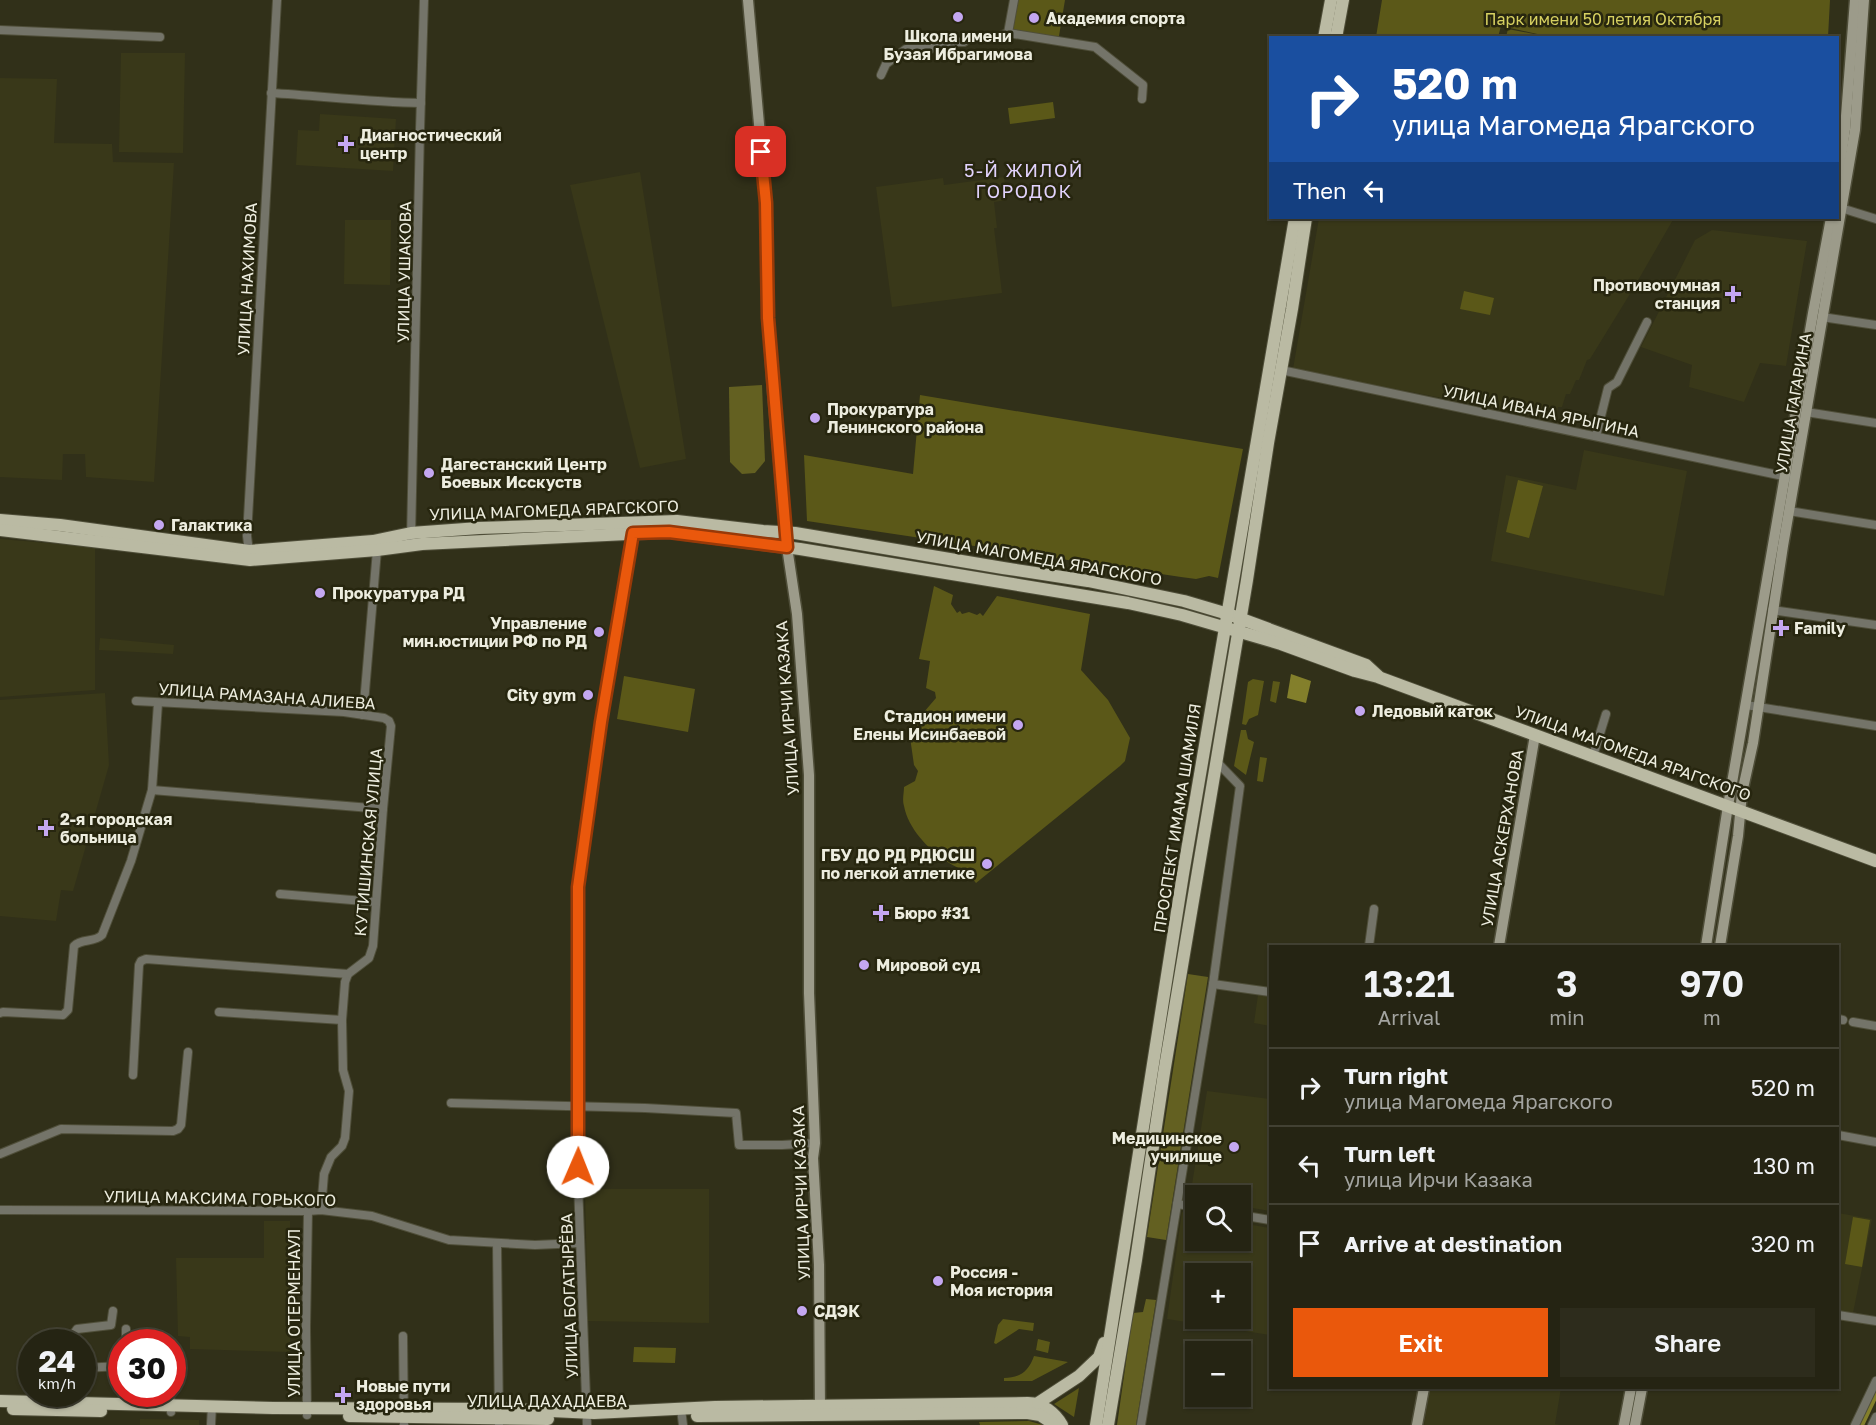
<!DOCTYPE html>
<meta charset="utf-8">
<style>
body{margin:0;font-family:"Golos Text",sans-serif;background:#2d2c1c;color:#f1f3f6;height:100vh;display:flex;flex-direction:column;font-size:22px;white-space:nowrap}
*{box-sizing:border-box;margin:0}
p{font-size:20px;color:#a3a4a0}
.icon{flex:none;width:33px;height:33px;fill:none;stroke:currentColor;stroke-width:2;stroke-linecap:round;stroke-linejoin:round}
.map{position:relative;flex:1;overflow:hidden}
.sheet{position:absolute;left:1269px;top:945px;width:570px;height:444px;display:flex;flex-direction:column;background:#252413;border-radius:0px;box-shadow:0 2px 4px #0004,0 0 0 2px #424133}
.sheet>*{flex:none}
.hud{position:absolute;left:1269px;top:36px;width:570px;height:183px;border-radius:0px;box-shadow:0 2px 4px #0004,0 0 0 2px #424133;background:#1a4fa0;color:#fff;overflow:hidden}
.buttons{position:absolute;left:1185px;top:1185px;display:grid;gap:12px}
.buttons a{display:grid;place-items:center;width:66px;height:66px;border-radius:0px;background:#252413;box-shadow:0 2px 4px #0004,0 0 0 2px #424133;font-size:30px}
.speed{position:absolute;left:18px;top:1329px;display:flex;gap:12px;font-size:30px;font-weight:700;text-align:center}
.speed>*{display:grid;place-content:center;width:78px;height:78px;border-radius:50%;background:#252413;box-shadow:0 2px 4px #0004,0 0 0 2px #424133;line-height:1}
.speed small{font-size:15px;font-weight:400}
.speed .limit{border:9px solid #d22;background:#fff;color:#111}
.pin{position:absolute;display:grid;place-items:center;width:51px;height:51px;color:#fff;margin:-26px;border-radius:12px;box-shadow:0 3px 9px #0006}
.me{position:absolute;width:66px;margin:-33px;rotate:1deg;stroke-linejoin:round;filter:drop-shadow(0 0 4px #0008)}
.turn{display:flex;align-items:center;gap:21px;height:126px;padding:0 24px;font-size:27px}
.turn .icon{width:78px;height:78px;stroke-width:2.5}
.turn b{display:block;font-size:42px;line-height:51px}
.then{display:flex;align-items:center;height:57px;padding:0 24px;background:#0003;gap:12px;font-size:22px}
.eta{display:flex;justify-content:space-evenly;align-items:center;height:102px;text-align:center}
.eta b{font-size:36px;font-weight:600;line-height:42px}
.cta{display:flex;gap:12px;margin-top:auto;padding:12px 24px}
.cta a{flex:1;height:69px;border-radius:0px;background:#ea580c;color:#fff;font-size:24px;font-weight:600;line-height:69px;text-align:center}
.cta a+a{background:#2d2c1c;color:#f1f3f6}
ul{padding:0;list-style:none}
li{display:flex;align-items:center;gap:18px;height:78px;padding:0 24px;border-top:2px solid #424133}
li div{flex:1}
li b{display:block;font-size:22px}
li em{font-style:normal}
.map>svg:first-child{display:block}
</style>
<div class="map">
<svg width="1876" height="1425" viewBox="0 0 1876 1425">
<rect width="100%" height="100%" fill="#313019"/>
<g fill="#393819" fill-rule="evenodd">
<path d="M121,53h64l-2,100 -64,-1z"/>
<path d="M0,78l57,1 -3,64 58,1 1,18 61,1 -20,319 -68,-5 -1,-23h-22l-1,26 -62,-3z"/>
<path d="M320,114l76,5 -3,52 -97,-6 2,-35 21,1z"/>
<path d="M640,172l46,287 -46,9 -70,-283z"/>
<path d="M1004,177l3,23 -13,2 3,26h-3l8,65 -110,14 -16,-120 67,-9 1,7z"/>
<path d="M1319,218h355l-41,71 -43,70 -3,1 -8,20h-3l-6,14h-4l-4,13h-4l-3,13 -262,-51z"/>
<path d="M345,220h46l-1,65 -46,-1z"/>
<path d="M1712,230l95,11 -21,125 -26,-3 -16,39 -55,-15 3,-22 -51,-18 54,-107z"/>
<path d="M1584,450l103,21 -23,125 -173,-35 15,-86 70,15z"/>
<path d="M0,539l95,8v143l-95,7z"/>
<path d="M100,638l74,7 -1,9 -74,-4z"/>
<path d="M105,693l4,72 -36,126 -12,-1 -5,31 -56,-5v-216z"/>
<path d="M1258,995l12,2v29l-16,-3z"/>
<path d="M1207,1091l63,8v112l-29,-5 -1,-10 -50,1z"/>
<path d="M585,1189h124v134l-121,-2z"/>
<path d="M1182,1212l13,2 1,26h44l1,-17 29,5v107l-103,-16zM1196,1274h44v44h-44z"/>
<path d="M1838,1213l34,6 -19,94 -15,-3z"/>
<path d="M264,1221h26v131l-100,-3v-12l-12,-1 -2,-78h88z"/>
<path d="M1430,1388h131l-6,36 5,1h-136z"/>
<path d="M140,1419l59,1v5h-59z"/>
</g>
<g fill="#5b5818">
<path d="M1010,0h55l-7,42 -54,-6z"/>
<path d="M1382,0h448l-2,37 -273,1 -54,-12 -3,11h-122z"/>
<path d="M1508,29l41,8h-43z"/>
<path d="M1053,102l2,16 -45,6 -2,-16z"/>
<path d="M1464,291l30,7 -4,17 -30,-6z"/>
<path d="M920,395l323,54 -25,129 -9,-2 -13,3 -15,-2 -374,-56 -3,-66 109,19z"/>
<path d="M1518,480l25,6 -14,52 -23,-6z"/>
<path d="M934,586l19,9 -2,9 6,9 3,-2 2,3 7,-2 8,3 3,-2 3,3 14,-20 93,18 -9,56 27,30 22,38 -5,23 -5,5 -144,117c-11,-14 -16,-13 -30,-22 -18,-12 -38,-33 -42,-55 -2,-6 0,-13 0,-19l11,-6 3,-10 -4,-6 -4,-28 6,-26 8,1 12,-14 -1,-6 -9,-4 4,-27 -11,-2z"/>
<path d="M624,676l71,13 -7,43 -71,-13z"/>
<path d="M1253,679l11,2 -6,34 -9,4 -3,6 -4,-1 6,-42z"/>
<path d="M1273,681l7,1 -4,21 -6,-2z"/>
<path d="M1241,730h5l2,9 6,3 -8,33 -12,-9z"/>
<path d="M1260,757l7,1 -4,24 -6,-1z"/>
<path d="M1853,1217l17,3 -8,47 -17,-3z"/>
<path d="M1003,1319l31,4 -1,8 -14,-2 -23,15 -2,-1 4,-18z"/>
<path d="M1038,1339l12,3 -2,11 -12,-3z"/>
<path d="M634,1347l42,1 -1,15 -42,-1z"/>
<path d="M1034,1356l34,6 -36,19h-28v-3c16,0 25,-7 30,-22z"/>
<path d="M1079,1388l-5,29 -20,-13z"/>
<path d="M1029,1421l14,4h-63l-1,-3z"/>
</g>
<g fill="#636021">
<path d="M762,385l3,76 -10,12 -13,1 -12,-12 -1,-75z"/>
<path d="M1188,974l20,3 -42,263 -19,-3z"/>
<path d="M1146,1299l10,1 -20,125h-19l16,-112 10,-1z"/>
</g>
<path fill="#837f2b" d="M1291,674l20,7 -5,22 -19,-5z"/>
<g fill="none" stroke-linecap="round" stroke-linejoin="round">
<path stroke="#837f2b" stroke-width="8" d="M1860,1425l16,-34"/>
<g stroke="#4f4e39" stroke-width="10">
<g id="street">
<path d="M1014,0l-6,33 87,14 48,38 -1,14"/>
<path d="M0,30l160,7"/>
<path d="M881,75l5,-11 20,-15h25l12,-7h21l6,-4 26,-1 12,-4"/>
<path d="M271,93c50,3 100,9 150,10"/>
<path d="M1841,208l35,11"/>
<path d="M1822,317l54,8"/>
<path d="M1281,370l507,107"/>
<path d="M1806,412l70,11"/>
<path d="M1596,436l12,-48 9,-6 30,-60"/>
<path d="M1789,511l87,14"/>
<path d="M411,537l9,-407 4,-130"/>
<path d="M249,552l-2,-16 30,-536"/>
<path d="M1772,610l104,15"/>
<path d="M136,701l208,11 40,6 5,3 2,5 -8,83 -10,137 -4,12 -21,16 -3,8 -3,38 1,50 6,21 -4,47 -3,8 -11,11 -7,17 -3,36"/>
<path d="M1746,705l130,21"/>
<path d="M363,715l14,-165 -2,-4"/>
<path d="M1593,756l13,-42"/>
<path d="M152,790l231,19"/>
<path d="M280,894l96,8"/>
<path d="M1369,946l5,-37"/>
<path d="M1213,984l57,8"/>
<path d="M219,1012l123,8"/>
<path d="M0,1013l3,-1 60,3 5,-5 6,-64c8,-8 20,-3 28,-11l29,-74 21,-71 6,-87"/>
<path d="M1838,1019l5,1"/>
<path d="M1853,1022l23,4"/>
<path d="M133,1075l6,-110 2,-4 5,-2 202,15"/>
<path d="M451,1103l194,5 91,5 3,32h43l33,-2"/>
<path d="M1838,1135l38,7"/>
<path d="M0,1154l61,-25 112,2 5,-2 3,-4 7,-73"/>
<path d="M1177,1204l19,3"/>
<path d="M0,1210l308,1 13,-1 51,6 77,24 86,5 45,-2"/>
<path d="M1240,1215l30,5"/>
<path d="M497,1243l2,182"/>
<path d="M1838,1315l38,6"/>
<path d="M126,1329v13"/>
<path d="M403,1336l1,89"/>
<path d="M34,1341h34"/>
<path d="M68,1342l9,-13 34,-4 2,-14"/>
<path d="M82,1368l40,-2"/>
<path d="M170,1394l1,18"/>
<path d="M681,1409l2,16"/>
<path d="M307,1415l-1,-88 2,-116"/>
<path d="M211,1425l1,-20"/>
<path d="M587,1425l-9,-242v-296l23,-165 32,-191"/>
<path d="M1141,1425l72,-441 27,-198 -24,-25"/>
<path d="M1855,1425l21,-44"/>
<path d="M1872,1425l4,-8"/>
</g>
</g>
<g stroke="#4f4e39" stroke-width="13">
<g id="secondary">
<path d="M748,0l18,203 2,115 5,73 14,156 10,67 12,161v218l6,150 -2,15 6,107 1,147"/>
<path d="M1838,178l7,-49 10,-129"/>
<path d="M1499,946l36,-211"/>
<path d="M1706,946l22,-140 85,-493 18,-95"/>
<path d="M1720,946l18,-110 4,-43 11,-50 30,-197 72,-416 9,-130"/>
<path d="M1417,1425l7,-37"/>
<path d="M1624,1425l7,-37"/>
<path d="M1635,1425l7,-37"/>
</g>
</g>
<g stroke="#4f4e39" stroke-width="14">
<g id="primary">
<path d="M1324,38l7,-38"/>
<path d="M1336,38l7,-38"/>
<path d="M0,520l60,5 189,26 124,-10 38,-8 68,-5 198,-7 86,10 32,2 208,35 85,13 96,20 44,13 138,51 12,11"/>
<path d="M0,530l250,30 127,-10 45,-6 247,-12 131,17 328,54 54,12 99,29 74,27 23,6 498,184"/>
<path d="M0,1401l273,7 234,1 87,4 121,-6 313,-4c15,0 27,10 34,22"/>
<path d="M1038,1403l41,-27 20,-19 5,-14"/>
<path d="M13,1409l88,2"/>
<path d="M349,1416l199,3"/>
<path d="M697,1416l331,-3 12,2 12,8"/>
<path d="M1096,1425l87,-551 112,-656"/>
<path d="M1108,1425l28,-165 28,-187 83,-493 21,-137 24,-134 14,-91"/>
</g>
</g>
<use href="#street" stroke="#747469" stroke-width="8"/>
<use href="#secondary" stroke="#9c9b8a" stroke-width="10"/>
<use href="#primary" stroke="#babaa3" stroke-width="12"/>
</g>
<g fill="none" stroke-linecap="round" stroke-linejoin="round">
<g stroke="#983908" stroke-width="15">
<path id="route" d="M578,1167v-280l23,-165 32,-189 36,-1 118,15 -19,-229 -2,-115 -5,-51"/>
</g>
<use href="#route" stroke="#ea580c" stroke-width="10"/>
</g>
<g fill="#c4a7f1" stroke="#27260f" stroke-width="2">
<circle cx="958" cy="17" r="6"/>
<circle cx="1034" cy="18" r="6"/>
<path d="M343 135h6v6h6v6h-6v6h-6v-6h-6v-6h6z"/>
<path d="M1730 285h6v6h6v6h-6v6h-6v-6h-6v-6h6z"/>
<circle cx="815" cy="418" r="6"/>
<circle cx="429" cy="473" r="6"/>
<circle cx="159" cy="525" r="6"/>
<circle cx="320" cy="593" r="6"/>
<path d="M1778 619h6v6h6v6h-6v6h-6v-6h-6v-6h6z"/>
<circle cx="599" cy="632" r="6"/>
<circle cx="588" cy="695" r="6"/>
<circle cx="1360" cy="711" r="6"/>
<circle cx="1018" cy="725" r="6"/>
<path d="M43 819h6v6h6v6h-6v6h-6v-6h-6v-6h6z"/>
<circle cx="987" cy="864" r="6"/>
<path d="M878 904h6v6h6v6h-6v6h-6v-6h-6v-6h6z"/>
<circle cx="864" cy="965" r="6"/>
<circle cx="1234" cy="1147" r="6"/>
<circle cx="938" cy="1281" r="6"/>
<circle cx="802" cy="1311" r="6"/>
<path d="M340 1386h6v6h6v6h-6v6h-6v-6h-6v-6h6z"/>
</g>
<g text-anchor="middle" stroke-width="5" stroke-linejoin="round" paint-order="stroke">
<g font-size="16" font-weight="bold" fill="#ededdf" stroke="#27260f" text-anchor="start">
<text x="1046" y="24">Академия спорта</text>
<text x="958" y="42" text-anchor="middle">Школа имени<tspan x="958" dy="18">Бузая Ибрагимова</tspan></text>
<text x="360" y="141">Диагностический<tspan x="360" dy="18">центр</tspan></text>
<text x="1720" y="291" text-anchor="end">Противочумная<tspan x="1720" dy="18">станция</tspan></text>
<text x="827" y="415">Прокуратура<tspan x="827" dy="18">Ленинского района</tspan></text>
<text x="441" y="470">Дагестанский Центр<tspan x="441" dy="18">Боевых Исскуств</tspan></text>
<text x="171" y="531">Галактика</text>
<text x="332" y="599">Прокуратура РД</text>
<text x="587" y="629" text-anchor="end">Управление<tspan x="587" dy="18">мин.юстиции РФ по РД</tspan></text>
<text x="1794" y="634">Family</text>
<text x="576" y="701" text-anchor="end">City gym</text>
<text x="1372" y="717">Ледовый каток</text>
<text x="1006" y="722" text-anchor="end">Стадион имени<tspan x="1006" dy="18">Елены Исинбаевой</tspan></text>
<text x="60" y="825">2-я городская<tspan x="60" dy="18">больница</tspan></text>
<text x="975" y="861" text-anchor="end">ГБУ ДО РД РДЮСШ<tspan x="975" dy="18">по легкой атлетике</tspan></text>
<text x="894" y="919">Бюро #31</text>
<text x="876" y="971">Мировой суд</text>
<text x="1222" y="1144" text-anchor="end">Медицинское<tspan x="1222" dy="18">училище</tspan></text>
<text x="950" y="1278">Россия -<tspan x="950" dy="18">Моя история</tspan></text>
<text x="814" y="1317">СДЭК</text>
<text x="356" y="1392">Новые пути<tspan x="356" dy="18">здоровья</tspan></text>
</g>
<g font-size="16" fill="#d7d161" stroke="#27260f">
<text x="1603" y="25">Парк имени 50 летия Октября</text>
</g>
<g font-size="16" fill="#ededdf" stroke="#27260f">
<text transform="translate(404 272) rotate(-89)" y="6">УЛИЦА УШАКОВА</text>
<text transform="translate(247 279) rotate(-87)" y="6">УЛИЦА НАХИМОВА</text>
<text transform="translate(1793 403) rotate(-80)" y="6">УЛИЦА ГАГАРИНА</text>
<text transform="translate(1541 411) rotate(12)" y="6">УЛИЦА ИВАНА ЯРЫГИНА</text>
<text transform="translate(554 510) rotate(-2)" y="6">УЛИЦА МАГОМЕДА ЯРАГСКОГО</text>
<text transform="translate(1039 558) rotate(10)" y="6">УЛИЦА МАГОМЕДА ЯРАГСКОГО</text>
<text transform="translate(267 696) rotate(4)" y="6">УЛИЦА РАМАЗАНА АЛИЕВА</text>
<text transform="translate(787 708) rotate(-94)" y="6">УЛИЦА ИРЧИ КАЗАКА</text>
<text transform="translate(1633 753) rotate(20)" y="6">УЛИЦА МАГОМЕДА ЯРАГСКОГО</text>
<text transform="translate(1177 818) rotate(-81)" y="6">ПРОСПЕКТ ИМАМА ШАМИЛЯ</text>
<text transform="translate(1502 838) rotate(-80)" y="6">УЛИЦА АСКЕРХАНОВА</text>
<text transform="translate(368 842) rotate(-85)" y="6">КУТИШИНСКАЯ УЛИЦА</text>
<text transform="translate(801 1193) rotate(-92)" y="6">УЛИЦА ИРЧИ КАЗАКА</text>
<text transform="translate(220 1198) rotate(1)" y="6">УЛИЦА МАКСИМА ГОРЬКОГО</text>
<text transform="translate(569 1296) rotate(-92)" y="6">УЛИЦА БОГАТЫРЁВА</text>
<text transform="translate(294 1313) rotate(-90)" y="6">УЛИЦА ОТЕРМЕНАУЛ</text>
<text x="547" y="1407">УЛИЦА ДАХАДАЕВА</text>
</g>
<g font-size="18" letter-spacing="1.5" fill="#e2d3fd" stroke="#27260f">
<text x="1024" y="177">5-Й ЖИЛОЙ<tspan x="1024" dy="21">ГОРОДОК</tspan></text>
</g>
</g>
</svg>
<div class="buttons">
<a><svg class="icon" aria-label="search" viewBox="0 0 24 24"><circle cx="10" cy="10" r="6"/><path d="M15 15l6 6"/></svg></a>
<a>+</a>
<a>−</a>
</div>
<div class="speed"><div>24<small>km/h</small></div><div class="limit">30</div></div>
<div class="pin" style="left:761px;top:152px;background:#d93025"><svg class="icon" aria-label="arrive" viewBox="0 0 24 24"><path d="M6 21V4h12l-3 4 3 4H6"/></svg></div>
<svg class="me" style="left:578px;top:1167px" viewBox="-20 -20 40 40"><circle r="19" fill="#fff"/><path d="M0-13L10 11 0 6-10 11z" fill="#ea580c"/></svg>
<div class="hud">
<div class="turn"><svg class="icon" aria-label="right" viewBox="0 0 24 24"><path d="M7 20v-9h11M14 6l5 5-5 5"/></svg><div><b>520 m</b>улица Магомеда Ярагского</div></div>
<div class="then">Then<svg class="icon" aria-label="left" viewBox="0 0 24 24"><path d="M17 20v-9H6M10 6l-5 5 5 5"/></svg></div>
</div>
<section class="sheet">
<div class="eta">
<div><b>13:21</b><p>Arrival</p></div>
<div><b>3</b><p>min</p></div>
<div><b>970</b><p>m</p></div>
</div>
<ul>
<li><svg class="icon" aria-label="right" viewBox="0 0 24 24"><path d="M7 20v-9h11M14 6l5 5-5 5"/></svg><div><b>Turn right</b><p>улица Магомеда Ярагского</p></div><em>520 m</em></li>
<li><svg class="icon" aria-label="left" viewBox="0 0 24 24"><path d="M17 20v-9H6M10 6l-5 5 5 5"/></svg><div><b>Turn left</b><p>улица Ирчи Казака</p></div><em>130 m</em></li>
<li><svg class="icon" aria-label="arrive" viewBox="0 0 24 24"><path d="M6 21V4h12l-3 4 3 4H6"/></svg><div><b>Arrive at destination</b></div><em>320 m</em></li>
</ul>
<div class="cta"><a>Exit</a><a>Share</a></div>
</section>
</div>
